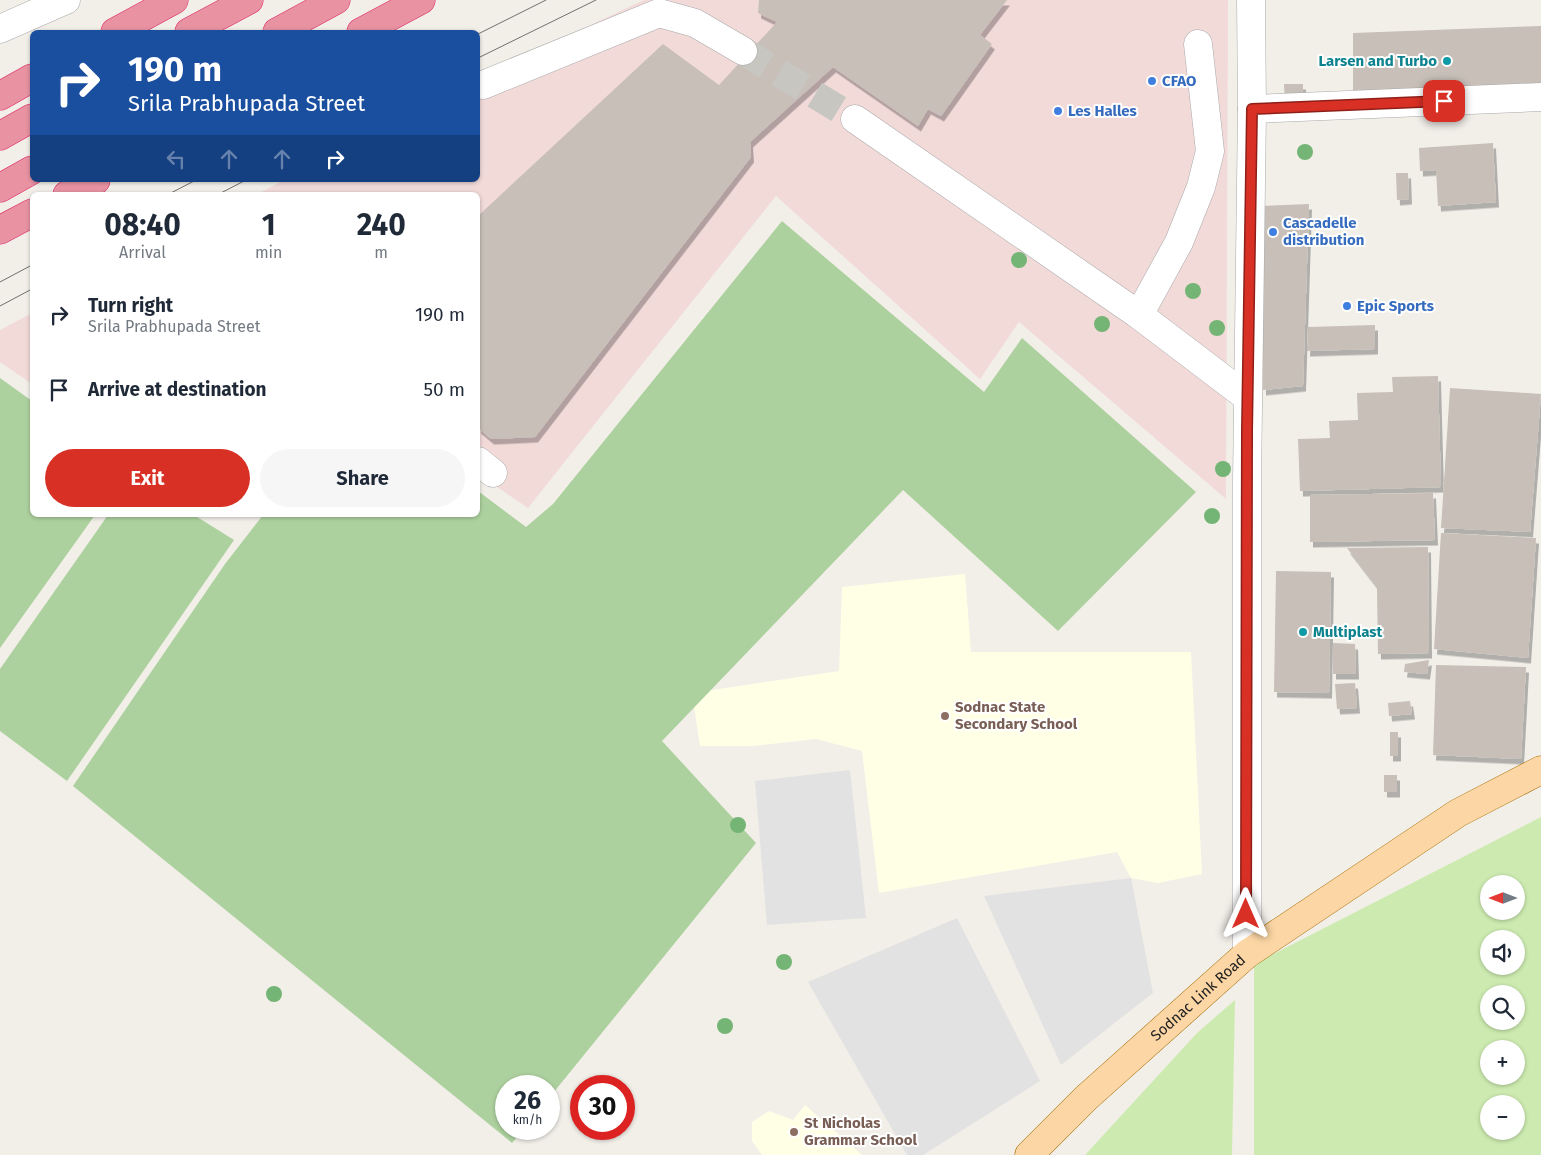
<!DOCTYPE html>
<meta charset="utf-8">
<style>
body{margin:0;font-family:"Fira Sans",sans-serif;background:#f6f6f7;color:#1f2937;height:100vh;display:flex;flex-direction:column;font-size:19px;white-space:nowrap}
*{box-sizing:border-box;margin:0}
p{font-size:16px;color:#747a83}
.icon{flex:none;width:28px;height:28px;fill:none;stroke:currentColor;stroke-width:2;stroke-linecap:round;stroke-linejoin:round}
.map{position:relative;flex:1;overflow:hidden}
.details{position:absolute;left:30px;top:192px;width:450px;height:325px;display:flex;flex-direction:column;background:#fff;border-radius:8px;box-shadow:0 1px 4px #0004}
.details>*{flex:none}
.banner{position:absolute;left:30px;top:30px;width:450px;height:152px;border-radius:8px;box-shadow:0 1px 4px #0004;background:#1a4fa0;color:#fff;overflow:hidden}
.needle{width:32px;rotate:270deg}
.fabs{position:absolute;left:1480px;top:875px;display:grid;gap:10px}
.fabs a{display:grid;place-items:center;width:45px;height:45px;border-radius:50%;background:#fff;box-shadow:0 1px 4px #0004;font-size:25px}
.speed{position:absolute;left:495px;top:1075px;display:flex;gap:10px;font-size:25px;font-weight:700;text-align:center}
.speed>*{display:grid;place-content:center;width:65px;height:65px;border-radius:50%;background:#fff;box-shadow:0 1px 4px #0004;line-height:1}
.speed small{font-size:12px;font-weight:400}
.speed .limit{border:8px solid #d22;background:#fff;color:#111}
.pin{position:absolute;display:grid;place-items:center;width:42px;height:42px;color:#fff;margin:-21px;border-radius:10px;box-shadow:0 2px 8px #0006}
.me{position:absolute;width:55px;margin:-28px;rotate:0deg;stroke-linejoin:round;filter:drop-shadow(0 0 4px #0008)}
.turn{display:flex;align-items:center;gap:18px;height:105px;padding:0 15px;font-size:22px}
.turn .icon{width:65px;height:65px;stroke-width:2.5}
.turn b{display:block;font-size:35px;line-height:42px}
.lanes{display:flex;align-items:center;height:48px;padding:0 15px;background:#0003;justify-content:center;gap:25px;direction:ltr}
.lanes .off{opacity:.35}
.eta{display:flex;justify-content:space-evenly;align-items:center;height:85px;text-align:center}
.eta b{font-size:30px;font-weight:700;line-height:35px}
.button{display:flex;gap:10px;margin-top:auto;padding:10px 15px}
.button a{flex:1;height:58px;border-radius:30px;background:#d93025;color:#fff;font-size:20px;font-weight:700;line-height:58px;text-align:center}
.button a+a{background:#f6f6f7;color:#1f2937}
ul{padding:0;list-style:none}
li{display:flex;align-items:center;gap:15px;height:75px;padding:0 15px}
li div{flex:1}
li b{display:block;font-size:19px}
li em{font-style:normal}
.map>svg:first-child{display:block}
</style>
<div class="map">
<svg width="1541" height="1155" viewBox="0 0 1541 1155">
<defs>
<filter id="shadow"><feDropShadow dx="3" dy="5.5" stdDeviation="0" flood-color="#0004"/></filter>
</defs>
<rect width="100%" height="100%" fill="#f2efe9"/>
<g fill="#f2dad9">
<path d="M644,0h584l-2,499 -207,-177 -39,57 -204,-183 -248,312 -50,-34v-279h-222l28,-15h194v-102z"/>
<path d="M32,313v-1v72l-32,-22v-32z"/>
</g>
<g fill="#ffffe5">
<path d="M965,574l6,78h220l11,222 -44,9 -27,-5 -14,-26 -238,41 -17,-142 -46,-12 -63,7h-53l-8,-53 147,-22 3,-84z"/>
<path d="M805,1105l57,50h-100l-10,-14v-19l17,-11 24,9z"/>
</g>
<g fill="#cdebb0" fill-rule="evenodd">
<path d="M1541,817v338h-287v-191zM1489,884h27v27h-27zM1489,939h27v27h-27zM1489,994h27v27h-27zM1489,1049h27v27h-27zM1489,1104h27v27h-27z"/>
<path d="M1235,1000l-3,155h-147l112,-122z"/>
</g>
<g fill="#add19e">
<path d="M782,221l202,171 38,-54 174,154 -138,139 -155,-141 -241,251 94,102 -207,255v-12h-43v43h18l-12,14 -439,-357 152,-222 38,-49h215v-24l48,36 27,-23z"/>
<path d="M0,378l32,23v114h63l-95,133z"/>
<path d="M108,515h86l40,25 -167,241 -67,-50v-62z"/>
</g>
<g fill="#e2e2e2">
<path d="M850,770l16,148 -99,7 -12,-144z"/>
<path d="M1131,878l22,115 -92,72 -77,-169z"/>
<path d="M957,918l83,163 -117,74h-16l-99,-173z"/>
</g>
<g fill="#c7bfb8" filter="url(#shadow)">
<path d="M759,0h248l-27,35 12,9 -51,72 -13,-7 -10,17 -85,-59 -83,75 1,15 -216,280 -44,2 -13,-11v-212l185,-172 56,41 58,-63 -19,-9z"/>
<path d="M1541,26v63l-188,6v-62z"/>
<path d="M1284,84h19v21h-18z"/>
<path d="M1493,143l3,59 -58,4 -2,-36 -16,1 -1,-23z"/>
<path d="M1396,173h12l1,26 -12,1z"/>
<path d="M1309,204l-6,182 -40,4 -2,-184z"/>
<path d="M1375,325v24l-68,2 1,-24z"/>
<path d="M1438,376l3,111 -141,4 -2,-52 32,-1 -1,-17 29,-1 -1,-27 36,-1 -1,-15z"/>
<path d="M1450,388l91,6 -11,138 -89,-4z"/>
<path d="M1433,493l2,47 -125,2v-47z"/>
<path d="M1441,533l95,5 -8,120 -94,-9z"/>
<path d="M1428,547l1,106 -51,1 -1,-67 -30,-39z"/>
<path d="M1276,571l55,1 -2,121 -55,-1z"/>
<path d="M1333,643l22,1 1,30h-23z"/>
<path d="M1429,660l-2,14 -23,-2 1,-8z"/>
<path d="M1436,665l90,2 -5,92 -88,-4z"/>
<path d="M1355,683l2,25 -20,1 -2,-25z"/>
<path d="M1410,701l2,13 -23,2 -1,-13z"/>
<rect x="1390" y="732" width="8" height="24"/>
<rect x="1384" y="775" width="13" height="17"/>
</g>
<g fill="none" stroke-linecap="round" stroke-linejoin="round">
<path stroke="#c8c6c1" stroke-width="28" stroke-dasharray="28 14" stroke-linecap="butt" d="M743,51l112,68"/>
<g stroke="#a9a9a9" stroke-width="29">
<g id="minor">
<path d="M0,29l66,-29"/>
<path d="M483,85l176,-72 36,10 48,28"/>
<path d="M1252,109l289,-12"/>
<path d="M855,119l284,196 108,82"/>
<path d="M1139,315l40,-73 22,-55 9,-36 -12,-107"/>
<path d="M478,461l15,12"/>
<path d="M1247,954v-472l5,-373 -1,-109"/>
</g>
</g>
<g stroke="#a06b00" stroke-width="29">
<g id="major">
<path id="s1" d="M1029,1155l57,-57 161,-144 211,-141 83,-43"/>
</g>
</g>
<g stroke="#dc2a67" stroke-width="29">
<g id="highway">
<path d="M115,32l59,-32"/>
<path d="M189,32l60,-32"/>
<path d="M277,32l59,-32"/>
<path d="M361,32l60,-32"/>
<path d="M0,96l32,-18"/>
<path d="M0,136l32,-18"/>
<path d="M0,188l32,-18"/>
<path d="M67,195l29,-15"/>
<path d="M0,230l32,-17"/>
</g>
</g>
<use href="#minor" stroke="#fff" stroke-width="28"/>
<use href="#major" stroke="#fcd6a4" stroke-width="28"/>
<use href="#highway" stroke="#e892a2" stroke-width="28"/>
<g stroke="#707070" stroke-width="1">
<path d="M478,34l68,-34"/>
<path d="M478,58l118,-58"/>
<path d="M167,195l29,-15"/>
<path d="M217,195l29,-15"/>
<path d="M0,282l32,-17"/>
<path d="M0,306l32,-17"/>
</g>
</g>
<g fill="#74b475">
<circle cx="1305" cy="152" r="8"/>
<circle cx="1019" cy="260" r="8"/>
<circle cx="1193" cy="291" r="8"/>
<circle cx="1102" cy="324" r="8"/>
<circle cx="1217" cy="328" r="8"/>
<circle cx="1223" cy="469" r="8"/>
<circle cx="1212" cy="516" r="8"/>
<circle cx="738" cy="825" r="8"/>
<circle cx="784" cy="962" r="8"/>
<circle cx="274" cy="994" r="8"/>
<circle cx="725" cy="1026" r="8"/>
</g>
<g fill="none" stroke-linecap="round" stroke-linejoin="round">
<g stroke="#8d1f18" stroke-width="12">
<path id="route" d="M1246,914l1,-483 5,-322 192,-8"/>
</g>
<use href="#route" stroke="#d93025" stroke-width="9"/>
</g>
<g fill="#0f9aa8" stroke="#fff" stroke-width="2">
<circle cx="1447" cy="61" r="5"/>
<circle cx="1303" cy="632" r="5"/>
</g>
<g fill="#3f7fe0" stroke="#fff" stroke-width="2">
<circle cx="1152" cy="81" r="5"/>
<circle cx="1058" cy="111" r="5"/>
<circle cx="1273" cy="232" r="5"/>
<circle cx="1347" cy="306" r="5"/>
</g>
<g fill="#8d6e63" stroke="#fff" stroke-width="2">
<circle cx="945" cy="716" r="5"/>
<circle cx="794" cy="1132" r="5"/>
</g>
<g text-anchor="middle" stroke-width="4" stroke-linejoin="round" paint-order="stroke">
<g font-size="15" font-weight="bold" fill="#0d838f" stroke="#fff" text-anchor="end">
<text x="1437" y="66">Larsen and Turbo</text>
<text x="1313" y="637" text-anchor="start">Multiplast</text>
</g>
<g font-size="15" font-weight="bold" fill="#366cbe" stroke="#fff" text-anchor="start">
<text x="1162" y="86">CFAO</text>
<text x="1068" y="116">Les Halles</text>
<text x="1283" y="228">Cascadelle<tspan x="1283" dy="17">distribution</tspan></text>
<text x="1357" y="311">Epic Sports</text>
</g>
<g font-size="15" font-weight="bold" fill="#785e54" stroke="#fff" text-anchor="start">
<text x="955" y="712">Sodnac State<tspan x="955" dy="17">Secondary School</tspan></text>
<text x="804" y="1128">St Nicholas<tspan x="804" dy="17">Grammar School</tspan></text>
</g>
<g font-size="15" fill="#222" stroke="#fff">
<text dy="5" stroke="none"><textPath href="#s1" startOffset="231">Sodnac Link Road</textPath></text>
</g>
</g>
</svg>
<div class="fabs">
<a><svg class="needle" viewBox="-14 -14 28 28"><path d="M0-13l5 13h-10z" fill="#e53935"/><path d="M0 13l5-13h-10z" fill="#747a83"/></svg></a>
<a><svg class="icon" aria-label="sound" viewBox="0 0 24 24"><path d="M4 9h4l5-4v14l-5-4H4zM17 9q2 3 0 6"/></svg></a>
<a><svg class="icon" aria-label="search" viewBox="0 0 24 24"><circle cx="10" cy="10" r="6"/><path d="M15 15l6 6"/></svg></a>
<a>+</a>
<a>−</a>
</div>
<div class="speed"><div>26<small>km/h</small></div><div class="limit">30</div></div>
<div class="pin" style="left:1444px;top:101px;background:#d93025"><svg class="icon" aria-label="arrive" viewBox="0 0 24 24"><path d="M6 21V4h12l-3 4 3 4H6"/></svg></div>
<svg class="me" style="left:1246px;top:914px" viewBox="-20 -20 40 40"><path d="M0-17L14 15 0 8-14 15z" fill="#d93025" stroke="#fff" stroke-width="4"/></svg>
<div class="banner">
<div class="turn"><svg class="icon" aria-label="right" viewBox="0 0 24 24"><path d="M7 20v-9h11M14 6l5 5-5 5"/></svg><div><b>190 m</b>Srila Prabhupada Street</div></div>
<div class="lanes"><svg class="icon off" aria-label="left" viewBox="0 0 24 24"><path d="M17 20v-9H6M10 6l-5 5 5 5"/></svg><svg class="icon off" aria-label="ahead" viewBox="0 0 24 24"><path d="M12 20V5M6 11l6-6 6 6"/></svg><svg class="icon off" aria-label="ahead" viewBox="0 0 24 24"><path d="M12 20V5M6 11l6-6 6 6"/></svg><svg class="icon" aria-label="right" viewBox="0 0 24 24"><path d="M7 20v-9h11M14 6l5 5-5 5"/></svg></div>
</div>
<section class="details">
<div class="eta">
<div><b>08:40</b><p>Arrival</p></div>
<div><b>1</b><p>min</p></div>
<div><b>240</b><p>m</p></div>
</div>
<ul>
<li><svg class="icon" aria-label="right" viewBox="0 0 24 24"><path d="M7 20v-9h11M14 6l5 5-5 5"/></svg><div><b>Turn right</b><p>Srila Prabhupada Street</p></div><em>190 m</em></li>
<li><svg class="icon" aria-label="arrive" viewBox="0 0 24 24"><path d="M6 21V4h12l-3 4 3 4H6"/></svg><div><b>Arrive at destination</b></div><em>50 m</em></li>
</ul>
<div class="button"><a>Exit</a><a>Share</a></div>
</section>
</div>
